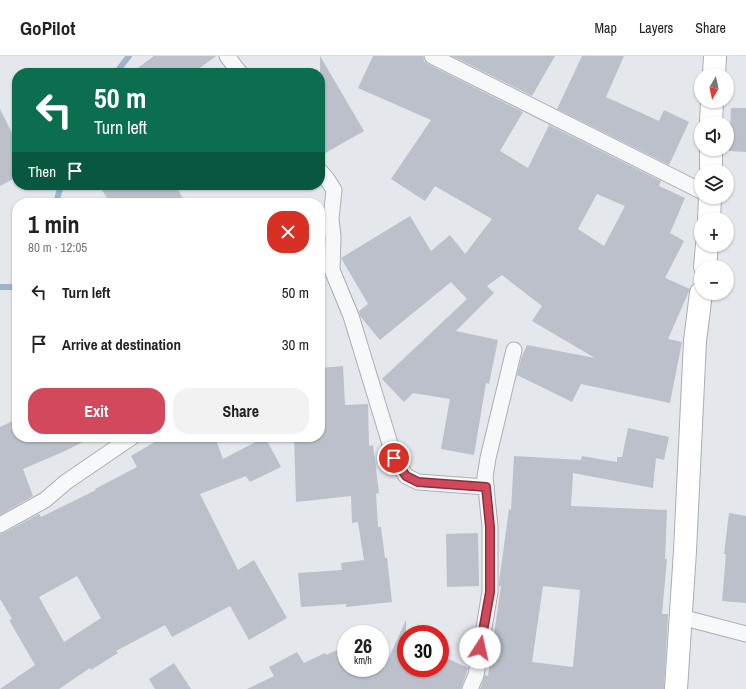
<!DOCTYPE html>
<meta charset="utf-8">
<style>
body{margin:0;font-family:"Archivo Narrow",sans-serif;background:#f2f2f2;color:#222;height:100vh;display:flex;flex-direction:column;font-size:15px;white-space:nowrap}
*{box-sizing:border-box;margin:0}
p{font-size:13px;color:#767676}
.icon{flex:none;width:22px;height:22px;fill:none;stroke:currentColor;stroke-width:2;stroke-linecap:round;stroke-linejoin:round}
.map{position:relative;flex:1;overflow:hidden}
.panel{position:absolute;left:12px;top:142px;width:313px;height:244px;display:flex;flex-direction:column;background:#fff;border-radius:16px;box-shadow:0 1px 3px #0004}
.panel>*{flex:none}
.top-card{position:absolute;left:12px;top:12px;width:313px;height:122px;border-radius:16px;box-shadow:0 1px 3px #0004;background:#0b6e4f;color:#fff;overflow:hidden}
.needle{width:26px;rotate:189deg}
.controls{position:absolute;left:694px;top:12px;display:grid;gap:8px}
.controls a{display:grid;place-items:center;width:40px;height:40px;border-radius:50%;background:#fff;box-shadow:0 1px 3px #0004;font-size:20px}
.speed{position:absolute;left:337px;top:569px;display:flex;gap:8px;font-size:20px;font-weight:700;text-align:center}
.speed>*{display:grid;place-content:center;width:52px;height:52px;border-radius:50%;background:#fff;box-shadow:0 1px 3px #0004;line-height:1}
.speed small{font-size:10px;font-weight:400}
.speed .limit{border:6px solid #d22;background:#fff;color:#111}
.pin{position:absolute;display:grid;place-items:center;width:34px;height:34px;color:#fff;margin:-17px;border:2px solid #fff;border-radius:50%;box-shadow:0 1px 4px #0007}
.me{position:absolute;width:44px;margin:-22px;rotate:10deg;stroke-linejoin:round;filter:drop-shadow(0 0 3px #0008)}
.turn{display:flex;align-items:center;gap:14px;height:84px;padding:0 16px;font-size:18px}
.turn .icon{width:52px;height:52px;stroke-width:2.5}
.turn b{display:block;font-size:28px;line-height:34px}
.then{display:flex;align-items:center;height:38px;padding:0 16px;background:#0003;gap:8px;font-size:15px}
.round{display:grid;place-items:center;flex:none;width:42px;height:42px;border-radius:16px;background:#f2f2f2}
.headline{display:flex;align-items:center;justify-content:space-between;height:68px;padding:0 16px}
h1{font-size:24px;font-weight:700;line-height:30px}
.action{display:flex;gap:8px;margin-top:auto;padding:8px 16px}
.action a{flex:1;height:46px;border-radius:16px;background:#d1495b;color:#fff;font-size:16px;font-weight:700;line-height:46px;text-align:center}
.action a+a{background:#f2f2f2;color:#222}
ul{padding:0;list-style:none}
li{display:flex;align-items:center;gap:12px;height:52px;padding:0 16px}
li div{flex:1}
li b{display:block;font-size:15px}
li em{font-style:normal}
header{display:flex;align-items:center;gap:24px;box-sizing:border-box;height:56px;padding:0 20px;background:#fff;border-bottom:1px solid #e0e0e0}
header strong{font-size:19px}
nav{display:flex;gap:22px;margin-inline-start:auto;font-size:14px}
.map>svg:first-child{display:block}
</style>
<header>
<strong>GoPilot</strong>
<nav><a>Map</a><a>Layers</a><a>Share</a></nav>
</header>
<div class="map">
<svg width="746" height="633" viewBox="0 0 746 633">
<rect width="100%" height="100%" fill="#e4e7ec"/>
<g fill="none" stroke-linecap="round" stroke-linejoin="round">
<g stroke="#9fb4cc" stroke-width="6">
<path d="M116,17l13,-17"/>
<path d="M56,147l5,-18"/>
<path d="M0,231h17"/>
</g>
</g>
<g fill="#bbc0ca" fill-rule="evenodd">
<path d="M154,0h62l-23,17h-62z"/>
<path d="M320,0l44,75 -44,25z"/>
<path d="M373,0h50l1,5 4,3 95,48 -23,39 28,17 21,-43 112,56 -2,5 26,12 -15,35 14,8 -19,37 25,11 -22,50 14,3 -12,61 -89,-19 -9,18 -55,-27 5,-19 5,-11 68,13 -63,-37 10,-15 -40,-31 -15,11 7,7 -38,38 42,9 -9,44 -3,-1 -12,72 -33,-6 9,-50 -37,-6 -9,9 -22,-23 85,-80 -16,-17 -71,58 -20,-24 -1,-5 9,-7 -27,-46 69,-42 21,35 19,-16 15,19 27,-35 -57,-33 -10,15 -34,-22 40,-59 -73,-32zM597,138l28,12 -21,40 -26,-17z"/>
<path d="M452,0h103l-23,40z"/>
<path d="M582,0h42l-18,41 53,24 5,-11 25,12 -20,43 -112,-56z"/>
<path d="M731,52h15v44l-17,-1z"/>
<path d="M0,53l17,34v34l-17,9z"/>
<path d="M99,129h77l9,18h-75z"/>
<path d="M343,310l2,39 23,-1 1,42 4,-1 6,48 -3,1 2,33h3l4,31h2l5,44 -46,5v-3l-45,3 -3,-34 44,-3 -1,-7 23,-3 -6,-38 -6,1 -1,-27 -55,6 -2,-65h26v-69z"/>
<path d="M17,363v18h76l-28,14 -42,18 10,27 -33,19v-88z"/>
<path d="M628,372l41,9 -5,23 -8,-2 -3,30 -80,-15 -2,33 96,4 -2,49h2l-5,55h6l-4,75h-184l5,-14 3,1 13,-90h-2v-4l10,-73 2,1 3,-54 67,4 1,-4 35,6v-5h5zM543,530l37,4 -7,77 -41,-5z"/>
<path d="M163,381h52l8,22 42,-22 16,30 -31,15 -4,-6 -46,18 38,76 16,-10 33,58 -38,22 -19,-34 -58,31 -7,-12 -49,26 2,2 -27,17 -1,-2 -31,21h-59l35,-24 -26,-45 3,-1 -12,-20v-65l4,-1 35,-19 2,3 55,-27 -1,-1 42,-22 -6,-11zM77,520l24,42 -37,24 -25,-45z"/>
<path d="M729,457l17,3v87l-24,-2 4,-47h-2z"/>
<path d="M478,477l1,53 -32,1 -1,-53z"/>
<path d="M406,564v48h34v-13l28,13 -7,21h-214l27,-13 -5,-9 28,-15 7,11 21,-10 1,2 20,-9v22h38z"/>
<path d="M174,607l17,26h-36l-6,-10z"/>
</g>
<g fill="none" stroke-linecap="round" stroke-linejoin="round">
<g stroke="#a9aeb7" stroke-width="17">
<g id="street">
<path d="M227,0l13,17"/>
<path d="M432,0l269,135"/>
<path d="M320,115l7,8 7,11 -3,29 2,18 -1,33 19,46 43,141 12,19 12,6 68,5"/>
<path d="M0,469l45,-25 21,-18 66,-45"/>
<path d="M681,561l65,17"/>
<path d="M470,633l6,-14 14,-83v-65l-5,-50 3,-19 26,-108"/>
</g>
</g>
<g stroke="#a9aeb7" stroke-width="24">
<g id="secondary">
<path d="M714,19l1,-19"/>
<path d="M711,67l1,-22"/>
<path d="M711,93v22"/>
<path d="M709,163l1,-22"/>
<path d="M705,211l2,-22"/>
<path d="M676,633l9,-138 10,-210 6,-48"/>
</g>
</g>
<use href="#street" stroke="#f7f8fa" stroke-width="15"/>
<use href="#secondary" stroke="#fff" stroke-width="22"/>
</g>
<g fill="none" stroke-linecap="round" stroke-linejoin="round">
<g stroke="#882f3b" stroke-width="10">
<path id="route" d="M394,402l12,18 12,6 68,5 4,40v65l-10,56"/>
</g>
<use href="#route" stroke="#d1495b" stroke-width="7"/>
</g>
</svg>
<div class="controls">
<a><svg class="needle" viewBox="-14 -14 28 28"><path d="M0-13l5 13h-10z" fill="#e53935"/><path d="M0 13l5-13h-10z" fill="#767676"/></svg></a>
<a><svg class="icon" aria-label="sound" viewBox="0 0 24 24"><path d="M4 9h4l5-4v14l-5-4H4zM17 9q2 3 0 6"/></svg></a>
<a><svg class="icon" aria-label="layers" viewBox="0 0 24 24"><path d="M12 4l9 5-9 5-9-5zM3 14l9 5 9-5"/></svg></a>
<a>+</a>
<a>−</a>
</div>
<div class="speed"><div>26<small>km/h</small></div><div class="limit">30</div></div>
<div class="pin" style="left:394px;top:402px;background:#d93025"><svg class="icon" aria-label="arrive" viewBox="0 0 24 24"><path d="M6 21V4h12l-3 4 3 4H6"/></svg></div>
<svg class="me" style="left:480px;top:592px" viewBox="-20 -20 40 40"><circle r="19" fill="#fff"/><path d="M0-13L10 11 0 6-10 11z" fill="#d1495b"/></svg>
<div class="top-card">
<div class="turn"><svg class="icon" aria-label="left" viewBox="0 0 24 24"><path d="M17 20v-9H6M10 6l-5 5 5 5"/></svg><div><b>50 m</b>Turn left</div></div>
<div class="then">Then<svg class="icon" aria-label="arrive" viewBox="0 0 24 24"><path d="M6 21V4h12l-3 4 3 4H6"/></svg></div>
</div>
<section class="panel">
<div class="headline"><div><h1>1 min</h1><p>80 m · 12:05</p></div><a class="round" style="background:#d93025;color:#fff"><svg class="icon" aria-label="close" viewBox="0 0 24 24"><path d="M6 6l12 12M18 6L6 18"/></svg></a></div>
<ul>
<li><svg class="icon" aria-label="left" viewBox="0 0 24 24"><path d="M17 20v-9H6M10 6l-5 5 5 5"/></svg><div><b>Turn left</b></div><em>50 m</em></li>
<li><svg class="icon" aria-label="arrive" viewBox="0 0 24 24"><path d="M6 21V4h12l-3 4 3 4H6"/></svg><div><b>Arrive at destination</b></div><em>30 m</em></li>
</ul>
<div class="action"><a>Exit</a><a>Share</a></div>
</section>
</div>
